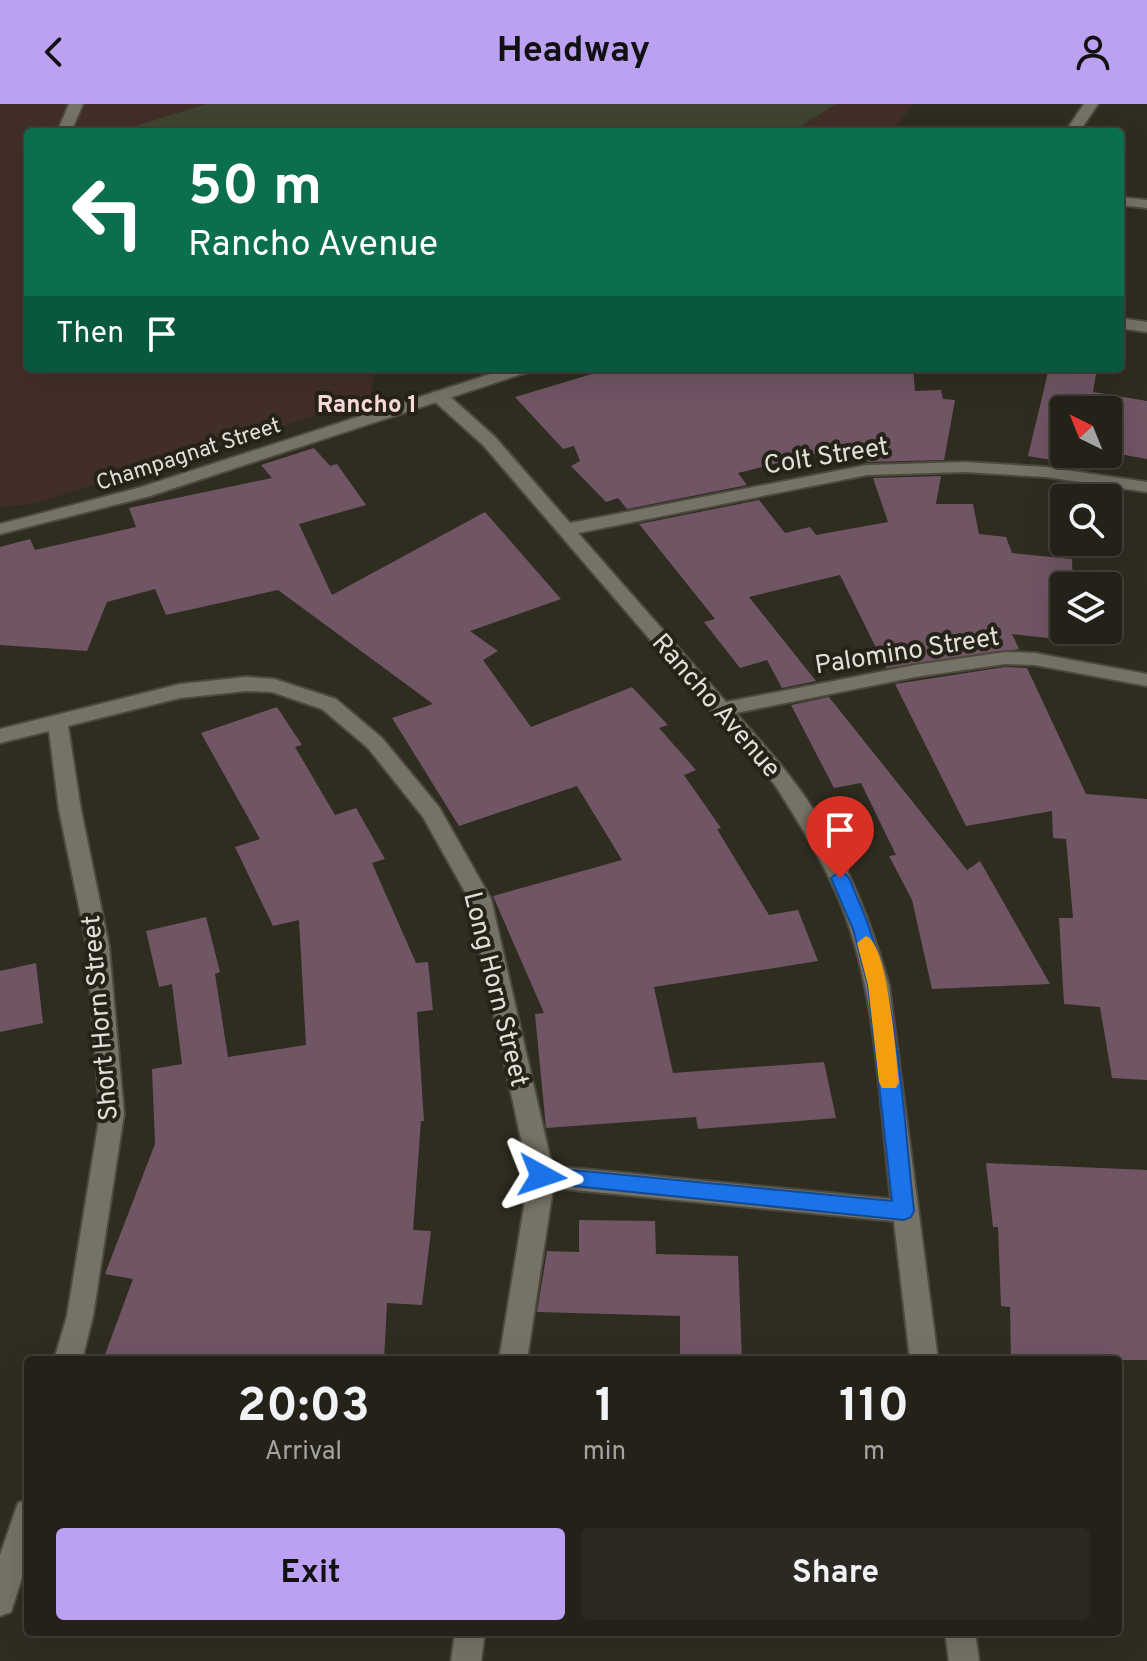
<!DOCTYPE html>
<style>
body{margin:0;font-family:Overpass,sans-serif;background:#2b2921;color:#f1f3f6;height:100vh;display:flex;flex-direction:column;font-size:30px;white-space:nowrap}
*{box-sizing:border-box;margin:0}
p{font-size:26px;color:#a3a3a2}
.icon{flex:none;width:44px;height:44px;fill:none;stroke:currentColor;stroke-width:2;stroke-linecap:round;stroke-linejoin:round}
.map{position:relative;flex:1;overflow:hidden}
.drawer{position:absolute;left:24px;top:1252px;width:1098px;height:280px;display:flex;flex-direction:column;background:#232118;border-radius:8px;box-shadow:0 8px 32px #0002,0 0 0 2px #403e37}
.drawer>*{flex:none}
.guide{position:absolute;left:24px;top:24px;width:1100px;height:244px;border-radius:8px;box-shadow:0 8px 32px #0002,0 0 0 2px #403e37;background:#0b6e4f;color:#fff;overflow:hidden}
.needle{width:52px;rotate:317deg}
.fabs{position:absolute;left:1050px;top:292px;display:grid;gap:16px}
.fabs a{display:grid;place-items:center;width:72px;height:72px;border-radius:8px;background:#232118;box-shadow:0 8px 32px #0002,0 0 0 2px #403e37;font-size:40px}
.pin{position:absolute;display:grid;place-items:center;width:68px;height:68px;color:#fff;margin:-82px -34px;border-radius:50% 50% 50% 0;rotate:-45deg;box-shadow:0 0 8px #0007}
.pin .icon{rotate:45deg}
.me{position:absolute;width:88px;margin:-44px;rotate:95deg;stroke-linejoin:round;filter:drop-shadow(0 0 6px #0008)}
.turn{display:flex;align-items:center;gap:28px;height:168px;padding:0 32px;font-size:36px}
.turn .icon{width:104px;height:104px;stroke-width:2.5}
.turn b{display:block;font-size:56px;line-height:68px}
.then{display:flex;align-items:center;height:76px;padding:0 32px;background:#0003;gap:16px;font-size:30px}
.eta{display:flex;justify-content:space-evenly;align-items:center;height:136px;text-align:center}
.eta b{font-size:48px;font-weight:700;line-height:56px}
.button{display:flex;gap:16px;margin-top:auto;padding:16px 32px}
.button a{flex:1;height:92px;border-radius:8px;background:#bca0f2;color:#111;font-size:32px;font-weight:700;line-height:92px;text-align:center}
.button a+a{background:#2b2921;color:#f1f3f6}
header{display:flex;justify-content:space-between;align-items:center;height:104px;padding:0 32px;background:#bca0f2;color:#111;font-size:36px;font-weight:700}
.map>svg:first-child{display:block}
</style>
<header><svg class="icon" aria-label="back" viewBox="0 0 24 24"><path d="M15 5l-7 7 7 7"/></svg>Headway<svg class="icon" aria-label="person" viewBox="0 0 24 24"><circle cx="12" cy="8" r="4"/><path d="M4 21q1-7 8-7t8 7"/></svg></header>
<div class="map">
<svg width="1147" height="1557" viewBox="0 0 1147 1557">
<rect width="100%" height="100%" fill="#2f2c20"/>
<path fill="#412e27" d="M0,0h914l-23,28h-863v236h347l-5,31 -338,105 -32,3z"/>
<path fill="#3f4430" d="M207,0h629l-45,28h-644l-9,-7z"/>
<g fill="#705565">
<path d="M612,264h38l5,5 23,-5h235l2,23 26,-1 2,9 12,1 -11,60 -76,2 -4,-12 -51,4 -75,19 9,12 -120,24 -9,-11 -12,4 -35,-36 9,-5 -6,-15 -11,3 -48,-52z"/>
<path d="M1049,264h48l-4,24 54,9v58l-39,-7v-42h-44v44h6l-1,9 -41,-7z"/>
<path d="M314,344l16,18 7,-2 29,41 -67,19 33,71 153,-83 76,87 -91,32 28,20 -15,9 48,67 101,-40 36,38 -9,3 37,42 -12,5 37,53 -4,1 52,86 29,-5 20,51 -164,26 19,86 151,-11 12,56 -138,11 -2,-12 -150,11 -11,-114 9,-1 -51,-117 129,-36 -45,-74 -118,40 -67,-108 41,-14 -155,-114 -112,25 -11,-26 -48,13 -20,49 -87,-6v-98l30,-8 5,11 101,-23 -7,-19 143,-30 -11,-13z"/>
<path d="M941,372l-5,28h37l6,30 27,3 6,16 60,6 1,27h-9v44h10v11l-62,-7 7,15 -133,19 -46,-93 -91,22 67,84 -34,7 -15,-28 -27,8 -36,-46 11,-3 -76,-95 120,-24 26,33 25,-6 6,8 72,-13 -15,-44z"/>
<path d="M1005,563l22,1 59,126 61,5v281l-35,-2 -12,-71 -36,-3 -5,-86h14l-7,-79 -13,-1 -1,-27 -86,15 -71,-142z"/>
<path d="M829,593l138,173 13,-9 70,123 -118,5 -20,-89 -23,-44 7,-1 -35,-72 -27,5 -43,-83z"/>
<path d="M277,603l25,38 -7,2 40,68 21,-7 29,51 -13,4 44,100 12,-1 5,48 -16,2 7,109h-3l-8,109 18,1 -9,74 -35,-2 -3,57h-281l30,-81 -28,-5 50,-130 -3,-75 30,-5 -10,-80 -13,3 -13,-56 60,-14 14,55 -5,2 13,83 78,-12 -7,-125 -26,6 -38,-79 25,-8 -59,-106z"/>
<path d="M36,859l7,60 -43,9v-61z"/>
<path d="M986,1059l161,7v190h-136l-1,-53 -9,-1 -3,-79h-5z"/>
<path d="M579,1116l76,1 1,33 82,2 4,104h-62v-44l-143,-4 10,-61 32,1z"/>
</g>
<g fill="none" stroke-linecap="round" stroke-linejoin="round">
<g stroke="#4c493f" stroke-width="4">
<path id="service" d="M69,0h14l-12,28h-14z"/>
</g>
<g stroke="#4c493f" stroke-width="4">
<g id="minor">
<path d="M1120,93l27,3v8l-27,-3z"/>
<path d="M1120,214l27,4v10l-27,-4z"/>
<path d="M439,287l6,1 50,45 75,86 297,-58 98,-3 81,5 101,15v10l-101,-15 -81,-5 -98,3 -289,58 148,169 189,-37 90,-13 30,1 112,21v12l-112,-21 -30,-1 -90,13 -179,36c17,20 36,40 52,61 49,62 80,136 101,211l49,375h-28l-16,-139 -341,-33 -26,172h-28l30,-184 -60,-277 -46,-82 -55,-69 -46,-39 -50,-17 -26,-1 -66,7 -112,28 13,84 28,136 15,168 -31,202 -11,44h-28l13,-44 33,-202 -13,-168 -28,-136 -10,-79 -49,12v-14l180,-45 66,-7 28,2 62,20 46,39 57,69 52,92 61,267 339,33c-11,-88 -13,-182 -40,-267 -16,-53 -47,-101 -76,-147l-292,-340 -50,-45 -2,-4 2,-4z"/>
<path d="M28,1395v60l-17,53 -11,4v-61l18,-52z"/>
<path d="M455,1528h30l-4,29h-30z"/>
<path d="M945,1528h30l4,29h-30z"/>
</g>
</g>
<g stroke="#4c493f" stroke-width="4">
<g id="tertiary">
<path d="M1084,0h14l-19,28h-14z"/>
<path d="M509,264h24l-2,3 -381,125 -150,38v-10l138,-36z"/>
</g>
</g>
<use href="#service" fill="#767265" fill-rule="evenodd"/>
<use href="#minor" fill="#767265" fill-rule="evenodd"/>
<use href="#tertiary" fill="#767265" fill-rule="evenodd"/>
</g>
<path fill="#1a73e8" stroke="#114b97" stroke-width="2" d="M840,767c10,3 12,15 16,24 44,96 46,212 58,316l-3,6 -7,3 -369,-38 -3,-6 3,-6 7,-3 350,34 -24,-216 -15,-56 -22,-51z"/>
<path fill="#f59e0b" d="M866,832c22,7 30,121 33,146l-3,6h-14l-3,-6 -11,-97 -11,-42z"/>
<g text-anchor="middle" stroke-width="8" stroke-linejoin="round" paint-order="stroke">
<g font-size="22" fill="#e2dfd8" stroke="#252217">
<text transform="translate(188 349) rotate(-18)" y="8">Champagnat Street</text>
</g>
<g font-size="24" font-weight="bold" fill="#fcd9db" stroke="#252217">
<text x="367" y="308">Rancho 1</text>
</g>
<g font-size="26" fill="#e2dfd8" stroke="#252217">
<text transform="translate(826 351) rotate(-9)" y="9">Colt Street</text>
<text transform="translate(907 546) rotate(-9)" y="9">Palomino Street</text>
<text transform="translate(717 601) rotate(49)" y="9">Rancho Avenue</text>
<text transform="translate(497 885) rotate(76)" y="9">Long Horn Street</text>
<text transform="translate(99 914) rotate(-95)" y="9">Short Horn Street</text>
</g>
</g>
</svg>
<div class="fabs">
<a><svg class="needle" viewBox="-14 -14 28 28"><path d="M0-13l5 13h-10z" fill="#e53935"/><path d="M0 13l5-13h-10z" fill="#a3a3a2"/></svg></a>
<a><svg class="icon" aria-label="search" viewBox="0 0 24 24"><circle cx="10" cy="10" r="6"/><path d="M15 15l6 6"/></svg></a>
<a><svg class="icon" aria-label="layers" viewBox="0 0 24 24"><path d="M12 4l9 5-9 5-9-5zM3 14l9 5 9-5"/></svg></a>
</div>
<div class="pin" style="left:840px;top:774px;background:#d93025"><svg class="icon" aria-label="arrive" viewBox="0 0 24 24"><path d="M6 21V4h12l-3 4 3 4H6"/></svg></div>
<svg class="me" style="left:542px;top:1072px" viewBox="-20 -20 40 40"><path d="M0-17L14 15 0 8-14 15z" fill="#1a73e8" stroke="#fff" stroke-width="4"/></svg>
<div class="guide">
<div class="turn"><svg class="icon" aria-label="left" viewBox="0 0 24 24"><path d="M17 20v-9H6M10 6l-5 5 5 5"/></svg><div><b>50 m</b>Rancho Avenue</div></div>
<div class="then">Then<svg class="icon" aria-label="arrive" viewBox="0 0 24 24"><path d="M6 21V4h12l-3 4 3 4H6"/></svg></div>
</div>
<section class="drawer">
<div class="eta">
<div><b>20:03</b><p>Arrival</p></div>
<div><b>1</b><p>min</p></div>
<div><b>110</b><p>m</p></div>
</div>
<div class="button"><a>Exit</a><a>Share</a></div>
</section>
</div>
